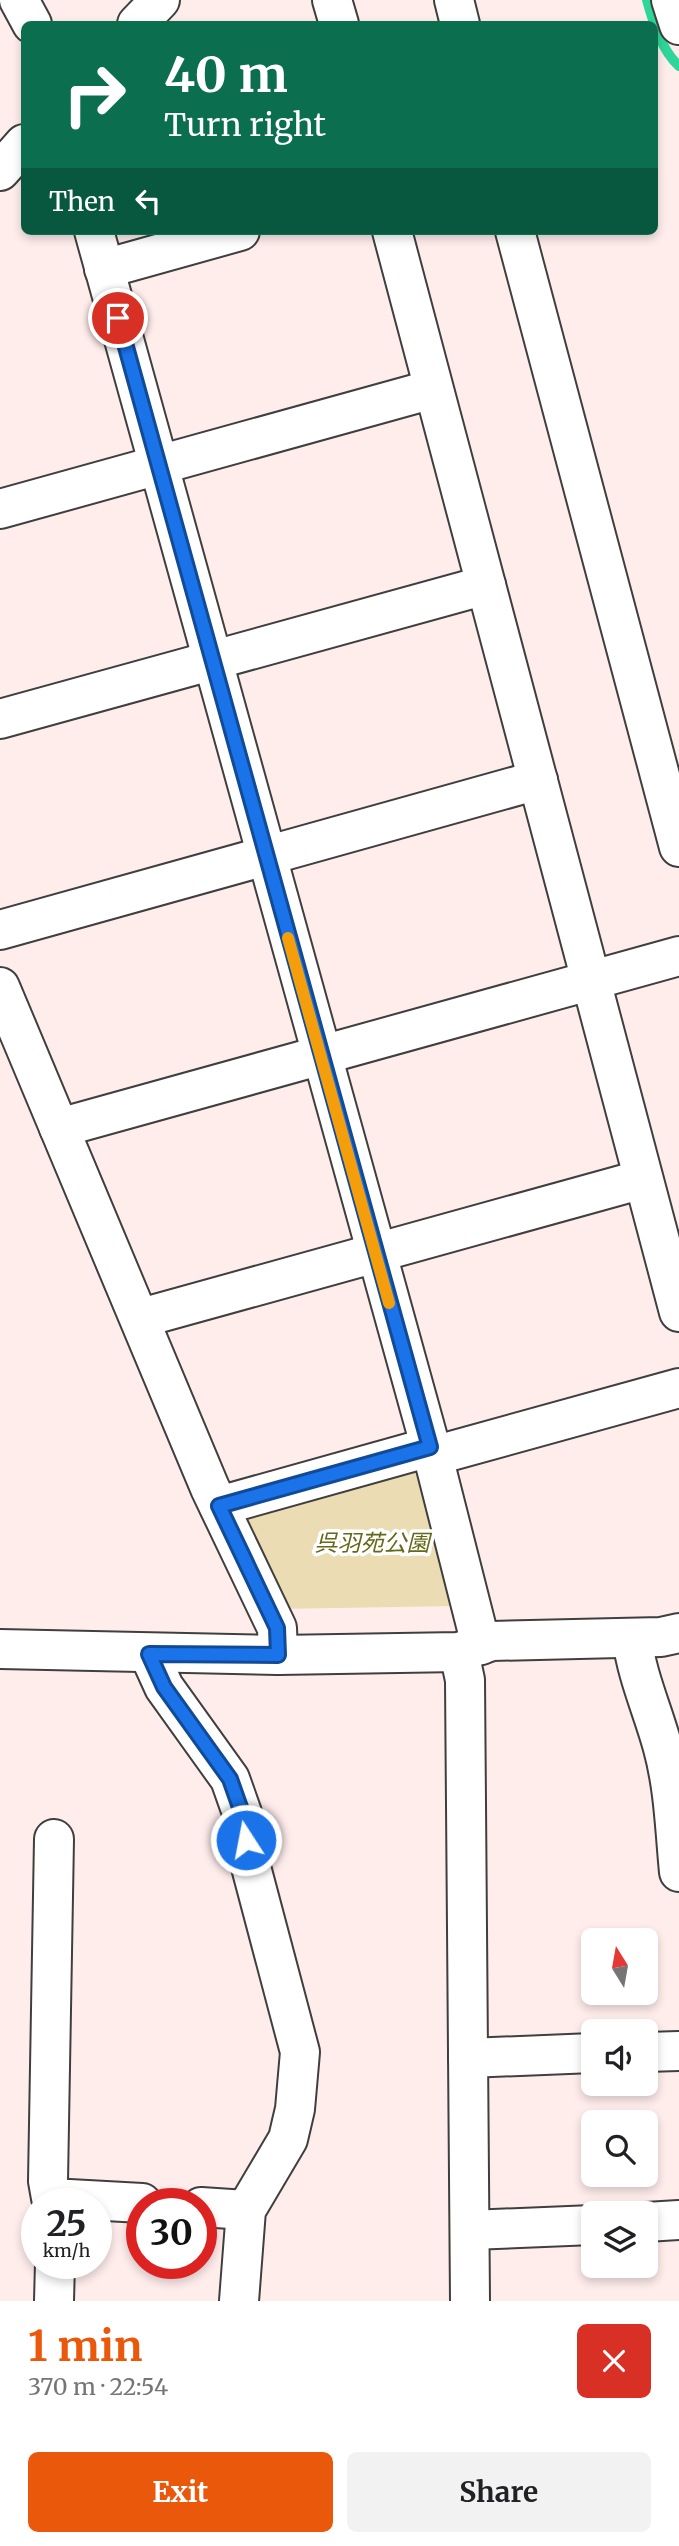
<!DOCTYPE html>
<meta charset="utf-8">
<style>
body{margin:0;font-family:Merriweather,"Noto Sans JP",serif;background:#f2f2f2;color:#202124;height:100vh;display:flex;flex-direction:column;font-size:26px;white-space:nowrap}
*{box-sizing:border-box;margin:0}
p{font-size:23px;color:#757577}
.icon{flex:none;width:38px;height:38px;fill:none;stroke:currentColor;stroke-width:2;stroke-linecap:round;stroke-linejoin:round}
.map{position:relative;height:2301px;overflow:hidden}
.sheet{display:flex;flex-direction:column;background:#fff;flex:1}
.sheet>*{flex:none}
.guide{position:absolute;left:21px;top:21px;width:637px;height:214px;border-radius:10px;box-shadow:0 4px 10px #0003;background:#0b6e4f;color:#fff;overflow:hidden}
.needle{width:46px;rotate:349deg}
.controls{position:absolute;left:581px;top:1928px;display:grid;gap:14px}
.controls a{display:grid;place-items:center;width:77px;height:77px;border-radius:10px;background:#fff;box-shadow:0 4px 10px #0003;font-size:35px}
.speed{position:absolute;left:21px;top:2188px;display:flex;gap:14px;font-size:35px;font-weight:700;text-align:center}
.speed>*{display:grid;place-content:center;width:91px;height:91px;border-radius:50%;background:#fff;box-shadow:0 4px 10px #0003;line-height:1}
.speed small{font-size:18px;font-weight:400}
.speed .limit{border:10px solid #d22;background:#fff;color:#111}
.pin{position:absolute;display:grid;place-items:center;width:60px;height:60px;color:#fff;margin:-30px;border:4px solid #fff;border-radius:50%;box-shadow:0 2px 7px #0007}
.me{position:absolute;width:77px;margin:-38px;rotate:349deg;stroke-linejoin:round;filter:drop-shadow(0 0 5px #0008)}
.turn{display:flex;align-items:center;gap:24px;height:147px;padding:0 28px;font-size:32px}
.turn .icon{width:91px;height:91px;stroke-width:2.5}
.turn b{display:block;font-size:49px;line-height:60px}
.then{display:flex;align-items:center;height:66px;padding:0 28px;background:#0003;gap:14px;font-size:26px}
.round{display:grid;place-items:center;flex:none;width:74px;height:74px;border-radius:10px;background:#f2f2f2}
.head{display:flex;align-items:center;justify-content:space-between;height:119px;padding:0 28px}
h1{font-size:42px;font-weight:700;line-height:52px;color:#ea580c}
.primary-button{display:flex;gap:14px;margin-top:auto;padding:14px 28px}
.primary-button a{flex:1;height:80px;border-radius:10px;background:#ea580c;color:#fff;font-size:28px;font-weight:700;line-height:80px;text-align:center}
.primary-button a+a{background:#f2f2f2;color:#202124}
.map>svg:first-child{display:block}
</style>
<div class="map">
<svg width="679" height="2301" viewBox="0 0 679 2301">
<rect width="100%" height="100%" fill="#ffedec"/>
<path fill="#ecdcb3" d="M407,1467l16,8 33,131 -179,3 -37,-96z"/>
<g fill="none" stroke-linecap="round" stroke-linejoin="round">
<path stroke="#2fd699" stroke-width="10" d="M647,0c6,22 15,51 32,66"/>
<g stroke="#3f3f3f" stroke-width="42">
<g id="minor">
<path d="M19,0l13,24"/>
<path d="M332,0l7,24"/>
<path d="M454,0l6,24"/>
<path d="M671,0l8,25"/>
<path d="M137,24l23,-24"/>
<path d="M0,171l24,-27"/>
<path d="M94,231l339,1225 48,189"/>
<path d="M392,231l287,1081"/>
<path d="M515,231l164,616"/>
<path d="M104,269l136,-38"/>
<path d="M0,509l433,-120"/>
<path d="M0,719l486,-134"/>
<path d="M0,930l538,-150"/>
<path d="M0,987l210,501 67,140 1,27"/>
<path d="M59,1128l620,-172"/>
<path d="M141,1318l502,-139"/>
<path d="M433,1456l246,-68"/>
<path d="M219,1506l211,-59"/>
<path d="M632,1638c5,39 21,73 31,110 11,40 12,83 16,124"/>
<path d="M0,1649l278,6 181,-3 33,-11 169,-4 18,-4"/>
<path d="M459,1652l6,28 5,621"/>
<path d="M149,1654l15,33 66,92 12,34 9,54 49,185 -5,57 -7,30 -42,71 -7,91"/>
<path d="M54,1839l-6,342 3,17 91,5"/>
<path d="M646,2052l33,-1"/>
<path d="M468,2058l125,-5"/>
<path d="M201,2207l45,3"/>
<path d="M646,2222l33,-2"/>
<path d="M470,2230l123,-5"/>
<path d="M54,2301l1,-38"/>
</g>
</g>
<use href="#minor" stroke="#fff" stroke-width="38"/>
</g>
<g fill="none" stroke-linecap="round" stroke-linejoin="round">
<g stroke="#114b97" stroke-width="18">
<path id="route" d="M118,318l312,1129 -211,59 58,122 1,27 -129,-1 15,33 66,92 12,34 4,27"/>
</g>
<use href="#route" stroke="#1a73e8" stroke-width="12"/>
<path stroke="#f59e0b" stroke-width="12" d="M288,938l101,365"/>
</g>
<g text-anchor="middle" stroke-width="7" stroke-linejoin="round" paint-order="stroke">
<g font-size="23" font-style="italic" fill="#656819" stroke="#fff">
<text x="372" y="1551">呉羽苑公園</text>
</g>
</g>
</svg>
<div class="controls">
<a><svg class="needle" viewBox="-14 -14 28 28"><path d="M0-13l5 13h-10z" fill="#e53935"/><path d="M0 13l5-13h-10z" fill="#757577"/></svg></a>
<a><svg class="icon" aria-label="sound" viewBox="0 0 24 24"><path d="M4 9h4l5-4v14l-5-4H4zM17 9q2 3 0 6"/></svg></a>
<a><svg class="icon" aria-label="search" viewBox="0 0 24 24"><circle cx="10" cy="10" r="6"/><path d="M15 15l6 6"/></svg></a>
<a><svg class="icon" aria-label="layers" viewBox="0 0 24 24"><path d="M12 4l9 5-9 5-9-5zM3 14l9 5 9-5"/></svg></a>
</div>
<div class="speed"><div>25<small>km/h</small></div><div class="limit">30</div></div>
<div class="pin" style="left:118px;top:318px;background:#d93025"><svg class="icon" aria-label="arrive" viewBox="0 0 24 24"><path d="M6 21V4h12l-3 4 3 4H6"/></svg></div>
<svg class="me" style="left:246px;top:1840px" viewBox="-20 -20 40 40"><circle r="17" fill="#1a73e8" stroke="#fff" stroke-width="3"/><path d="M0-11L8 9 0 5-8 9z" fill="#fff"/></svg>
<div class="guide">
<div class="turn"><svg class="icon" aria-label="right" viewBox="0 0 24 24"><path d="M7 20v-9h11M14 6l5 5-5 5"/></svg><div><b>40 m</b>Turn right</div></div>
<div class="then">Then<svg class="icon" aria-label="left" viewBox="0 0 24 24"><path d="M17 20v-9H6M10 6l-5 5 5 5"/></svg></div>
</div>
</div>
<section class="sheet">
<div class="head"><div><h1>1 min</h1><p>370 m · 22:54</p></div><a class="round" style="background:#d93025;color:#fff"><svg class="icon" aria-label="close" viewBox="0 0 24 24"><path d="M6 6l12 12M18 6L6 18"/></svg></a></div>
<div class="primary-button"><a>Exit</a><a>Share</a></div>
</section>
